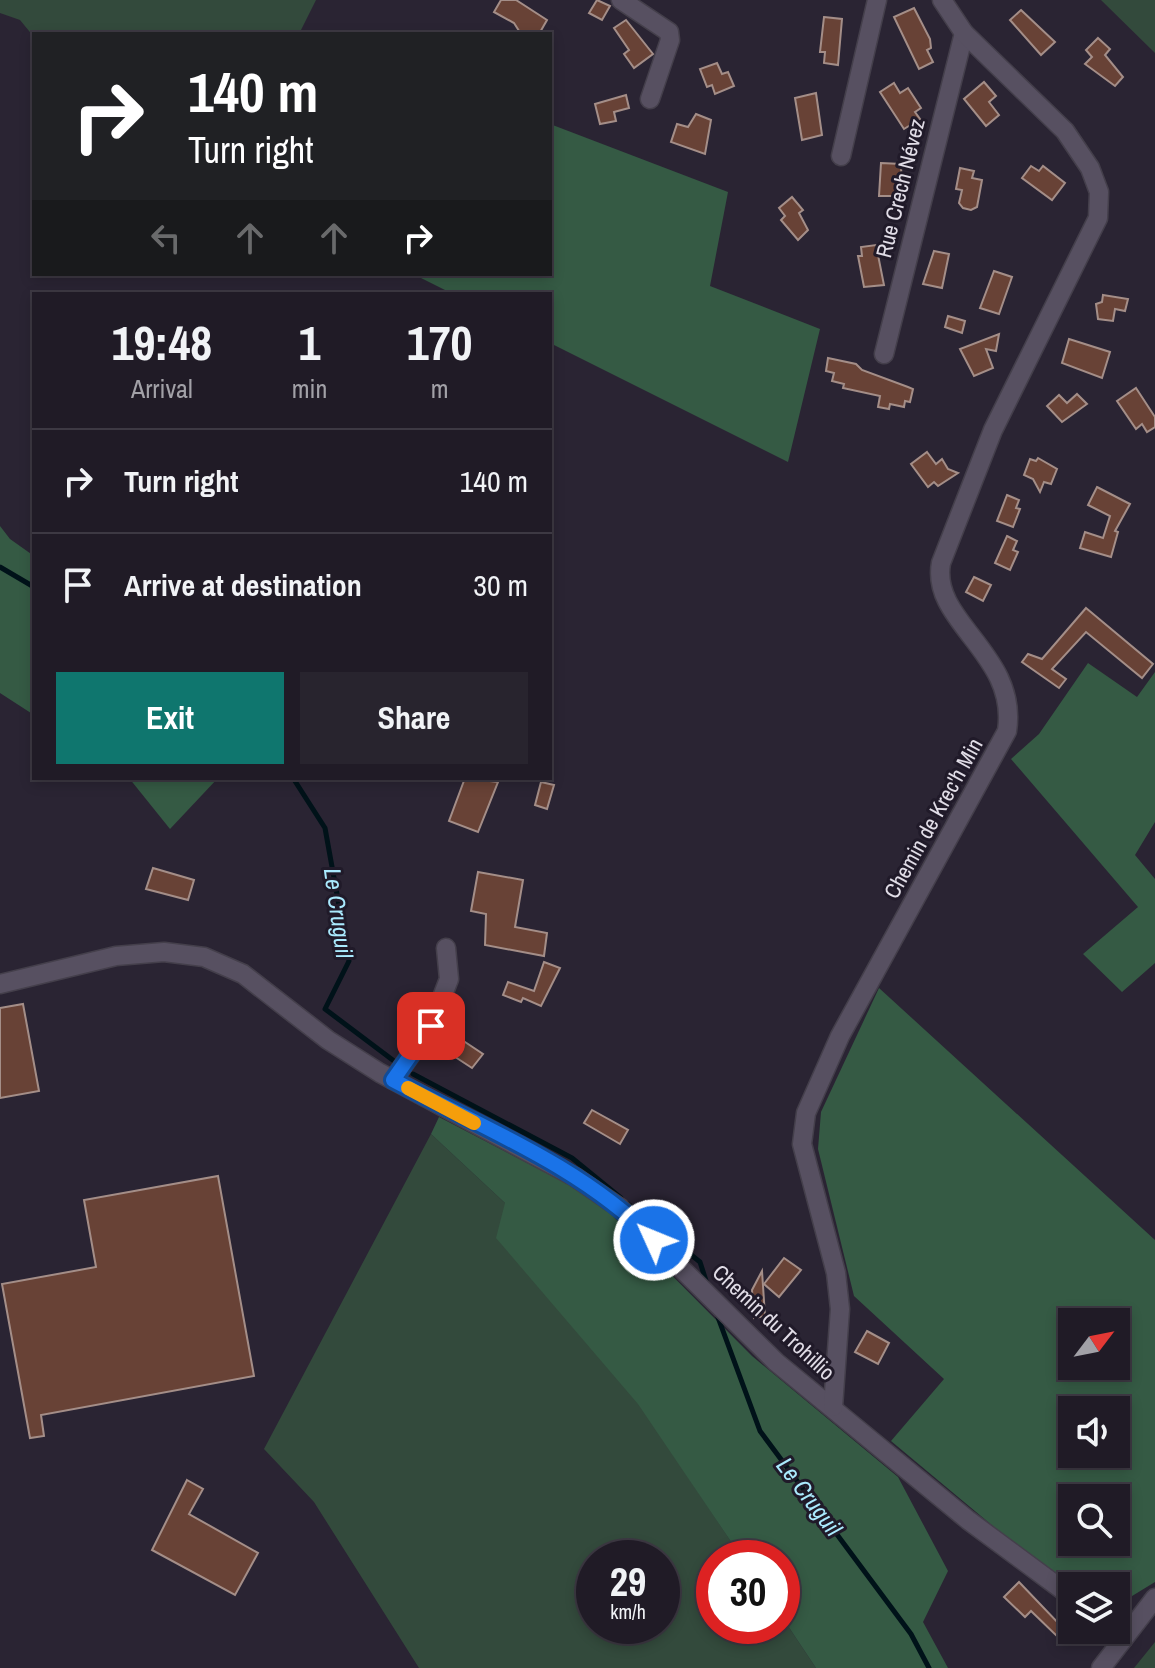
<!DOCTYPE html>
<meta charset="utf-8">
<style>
body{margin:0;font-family:"Archivo Narrow",sans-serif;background:#28242e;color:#f1f3f6;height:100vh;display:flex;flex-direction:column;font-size:30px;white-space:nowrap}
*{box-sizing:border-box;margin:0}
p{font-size:26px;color:#a2a1a7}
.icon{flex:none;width:44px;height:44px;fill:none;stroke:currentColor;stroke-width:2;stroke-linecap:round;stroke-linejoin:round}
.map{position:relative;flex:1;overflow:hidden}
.panel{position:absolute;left:32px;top:292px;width:520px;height:488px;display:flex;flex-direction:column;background:#201b26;border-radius:0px;box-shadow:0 4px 12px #0003,0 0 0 2px #3d3943}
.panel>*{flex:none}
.top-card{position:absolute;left:32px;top:32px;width:520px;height:244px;border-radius:0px;box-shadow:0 4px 12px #0003,0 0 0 2px #3d3943;background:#202124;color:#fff;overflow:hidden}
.needle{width:52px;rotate:58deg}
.fabs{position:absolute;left:1058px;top:1308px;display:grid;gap:16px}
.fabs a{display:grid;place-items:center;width:72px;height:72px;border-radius:0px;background:#201b26;box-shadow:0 4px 12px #0003,0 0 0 2px #3d3943;font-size:40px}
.speed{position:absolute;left:576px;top:1540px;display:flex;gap:16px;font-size:40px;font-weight:700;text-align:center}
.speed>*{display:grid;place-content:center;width:104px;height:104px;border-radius:50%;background:#201b26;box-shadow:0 4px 12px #0003,0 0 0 2px #3d3943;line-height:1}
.speed small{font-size:20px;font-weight:400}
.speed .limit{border:12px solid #d22;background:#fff;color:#111}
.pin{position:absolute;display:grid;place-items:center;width:68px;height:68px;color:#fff;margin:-34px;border-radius:16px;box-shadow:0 4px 12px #0006}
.me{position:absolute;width:88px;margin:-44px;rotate:314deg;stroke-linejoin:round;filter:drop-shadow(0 0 6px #0008)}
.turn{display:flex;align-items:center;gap:28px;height:168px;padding:0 24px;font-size:36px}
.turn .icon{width:104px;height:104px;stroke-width:2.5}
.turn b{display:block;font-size:56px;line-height:68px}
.lanes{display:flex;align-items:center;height:76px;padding:0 24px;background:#0003;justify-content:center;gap:40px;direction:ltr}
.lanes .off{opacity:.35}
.eta{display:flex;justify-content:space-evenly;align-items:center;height:136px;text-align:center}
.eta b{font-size:48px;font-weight:700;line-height:56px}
.primary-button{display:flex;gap:16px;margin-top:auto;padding:16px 24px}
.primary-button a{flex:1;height:92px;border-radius:0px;background:#0f766e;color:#fff;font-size:32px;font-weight:700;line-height:92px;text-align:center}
.primary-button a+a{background:#28242e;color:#f1f3f6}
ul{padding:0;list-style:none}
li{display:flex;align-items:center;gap:24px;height:104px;padding:0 24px;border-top:2px solid #3d3943}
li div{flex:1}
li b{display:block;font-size:30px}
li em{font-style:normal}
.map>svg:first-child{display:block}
</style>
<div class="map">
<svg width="1155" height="1668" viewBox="0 0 1155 1668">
<rect width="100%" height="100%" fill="#2a2433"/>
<g fill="#334a3c" fill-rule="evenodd">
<path d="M0,0h316l-17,34h-265v3l-14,-17 -20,-7z"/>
<path d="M1101,0h54v53z"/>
<path d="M431,1134l74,69 237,355h-28v68h68v-9l34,51h-397l-105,-166 -50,-53zM594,1558h68v68h-68z"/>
<path d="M1155,1642v26h-21z"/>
</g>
<g fill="#355a44" fill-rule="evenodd">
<path d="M550,124l178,68 -18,94 110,43 -32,133 -238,-119v-49h-97l-40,-20h137z"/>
<path d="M0,526l10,13 24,17v159l-34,-22z"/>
<path d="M1088,663l49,34 18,-25v150l-20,33 20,24v84l-33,29 -39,-38 55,-47 -127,-148 28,-25z"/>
<path d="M129,778h89l-48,51z"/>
<path d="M879,988l276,252v342l-36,22 -3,-1v-17h-41l-57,-39 -127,-106 53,-62 -90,-83 -36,-147 3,-37zM1072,1322h44v44h-44zM1072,1410h44v44h-44zM1072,1498h44v44h-44z"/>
<path d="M439,1117l157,82 156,157 146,121 50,94 -25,51 25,46h-132l-34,-51v-59h-40l-104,-154 -142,-166 9,-35 -74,-69z"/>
</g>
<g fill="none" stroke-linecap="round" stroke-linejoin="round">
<g stroke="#001219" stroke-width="5">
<path d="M0,567l34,20"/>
<path d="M293,778l32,50 24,133 -24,48 73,55"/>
<path d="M413,1074l159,84 49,40"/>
<path d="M628,1204l72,58 8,25"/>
<path d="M716,1312l44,119 151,203 18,34"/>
</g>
</g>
<g fill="#684236" stroke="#a48e88" stroke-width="2">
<path d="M501,0h15l31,20 -8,14h-18l-7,-11 -20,-11z"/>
<path d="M597,0l13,6 -8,14 -13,-7z"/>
<path d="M914,8l16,31 1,9 -4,2 6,12 -14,7 -25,-52z"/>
<path d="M1021,10l34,32 -14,13 -31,-35z"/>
<path d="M824,17l18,2 -4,46 -14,-2 1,-11h-5z"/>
<path d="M626,20l27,34 -19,14 -10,-14 5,-4 -15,-22z"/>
<path d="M1098,38l12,11 -5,6 18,22 -8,9 -30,-22 7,-7 -6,-7z"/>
<path d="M717,63l5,11 6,-2 6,14 -19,8 -3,-9 -5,2 -7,-18z"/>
<path d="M984,82l12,14 -7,6 10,13 -13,11 -22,-27z"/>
<path d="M894,83l6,10 8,-5 13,20 -6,4 5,7 -16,10 -24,-37z"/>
<path d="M816,93l6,42 -20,5 -7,-42z"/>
<path d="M626,95l3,13 -15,4 2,9 -16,3 -5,-20z"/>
<path d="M696,114l15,6 -6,34 -34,-12 6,-18 11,3z"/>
<path d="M881,163l20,1 1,32h-23z"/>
<path d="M1031,166l8,5 4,-5 22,17 -13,17 -30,-22z"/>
<path d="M960,168l14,3 -2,7 10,2 -5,27 -6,3 -8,-2 -4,-5 3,-13 -6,-1z"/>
<path d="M792,197l11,13 -4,3 9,17 -10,10 -17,-20 4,-4 -6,-8z"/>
<path d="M876,245l8,40 -20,2 -6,-31h4l-1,-9z"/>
<path d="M934,251l15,3 -7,34 -19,-4z"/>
<path d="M994,271l18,6 -13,37 -19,-6z"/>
<path d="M1103,295l25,4 -3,12 -10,-2 -2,12 -15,-2 -2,-15 6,-2z"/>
<path d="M948,316l17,5 -3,12 -17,-6z"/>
<path d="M999,334l-3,17 -10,-2 7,19 -19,8 -14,-27z"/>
<path d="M1069,339l41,13 -8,26 -40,-15z"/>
<path d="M828,358l28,6 6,6 46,17 5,2 -3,13 -5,-1 -1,6 -14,-3 -1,5 -11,-2 2,-11 -37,-8 1,-4 -12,-3 2,-8 -8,-2z"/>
<path d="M1136,388l19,29v10l-8,5 -5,-8 -6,5 -19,-28z"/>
<path d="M1077,394l10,10 -25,18 -15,-16 12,-11 8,8z"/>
<path d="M927,452l9,12 6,-5 6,10 10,4 -20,13 -4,-4 -6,5 -17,-23z"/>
<path d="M1038,458l19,11 -6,15 -7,-2 -4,10 -7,-13 -9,-4 6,-16 6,2z"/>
<path d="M1097,487l33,17 -15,27 3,1 -7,25 -31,-9 5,-16 18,6 7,-22 -22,-11z"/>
<path d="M1007,495l12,5 -3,8 4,1 -7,18 -16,-6z"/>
<path d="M1007,536l10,5 -4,9 5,2 -8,18 -15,-7z"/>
<path d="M974,577l17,8 -8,16 -17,-9z"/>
<path d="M1086,608l67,56 -11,14 -56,-46 -34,37 14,10 -7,9 -37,-26 6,-8 14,5z"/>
<path d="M465,778l33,4 -20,50 -29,-11z"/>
<path d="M541,782l13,3 -7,24 -12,-4z"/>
<path d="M153,868l41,12 -6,20 -42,-11z"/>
<path d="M478,872l45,8 -8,47 32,6 -3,23 -59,-11 1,-31 -15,-3z"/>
<path d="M544,962l16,6 -19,38 -18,-8 -2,4 -18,-7 5,-13 26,9z"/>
<path d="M23,1004l16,87 -39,7v-90z"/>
<path d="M450,1032l33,22 -11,14 -32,-21z"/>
<path d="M592,1110l36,20 -8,14 -36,-21z"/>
<path d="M218,1176l36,200 -213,39 3,21 -14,2 -28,-154 94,-17 -12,-67z"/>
<path d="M784,1258l17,12 -22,27 -15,-13z"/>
<path d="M762,1271l3,45 -11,2 -2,-28z"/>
<path d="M867,1331l22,12 -11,21 -23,-12z"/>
<path d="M187,1480l16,9 -14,25 69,39 -23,42 -83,-45z"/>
<path d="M1019,1582l42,44 11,-16v22l-10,9 -31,-30 -6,6 -21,-20z"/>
</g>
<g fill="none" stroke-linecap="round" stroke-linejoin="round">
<g stroke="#443f4b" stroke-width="21">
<g id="street">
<path d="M621,0l48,32 1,8 -20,59"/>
<path d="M841,156l36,-156"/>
<path d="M884,354l80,-321"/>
<path d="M0,984l116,-28 48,-4 40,5 39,17 85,66 52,33 195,104 45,31 156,154 192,158 104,77"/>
<path d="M393,1080l38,-54 18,-47 -3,-31"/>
<path d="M833,1407l7,-98 -4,-36 -34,-129 4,-31 34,-77 167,-305c12,-77 -77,-109 -66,-168l52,-133 105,-212 1,-26 -9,-24 -25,-37 -101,-98 -22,-33"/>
<path d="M1101,1668l54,-70"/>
</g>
</g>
<use href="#street" stroke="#575061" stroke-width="18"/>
</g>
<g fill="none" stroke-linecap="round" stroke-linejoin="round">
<g stroke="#114b97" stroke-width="20">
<path id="route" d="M431,1026l-38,54c88,47 190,87 261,160"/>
</g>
<use href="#route" stroke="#1a73e8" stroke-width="14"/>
<path stroke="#f59e0b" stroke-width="14" d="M408,1088l66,35"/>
</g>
<g text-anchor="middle" stroke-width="6" stroke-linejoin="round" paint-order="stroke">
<g font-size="22" fill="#e1dde7" stroke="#201a29">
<text transform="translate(900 188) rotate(-76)" y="8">Rue Crech Névez</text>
<text transform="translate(933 818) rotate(-61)" y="8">Chemin de Krec'h Min</text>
<text transform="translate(774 1322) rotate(43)" y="8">Chemin du Trohillio</text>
</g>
<g font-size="24" font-style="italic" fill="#aaeafe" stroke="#201a29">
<text transform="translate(338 913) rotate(82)" y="8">Le Cruguil</text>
<text transform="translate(809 1497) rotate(53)" y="8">Le Cruguil</text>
</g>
</g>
</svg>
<div class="fabs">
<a><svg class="needle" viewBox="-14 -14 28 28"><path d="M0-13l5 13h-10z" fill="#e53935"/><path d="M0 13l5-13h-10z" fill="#a2a1a7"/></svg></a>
<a><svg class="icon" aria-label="sound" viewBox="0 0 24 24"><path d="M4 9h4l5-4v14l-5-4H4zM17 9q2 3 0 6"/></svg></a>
<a><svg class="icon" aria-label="search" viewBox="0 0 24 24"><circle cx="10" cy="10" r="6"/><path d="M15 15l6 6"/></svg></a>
<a><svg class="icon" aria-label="layers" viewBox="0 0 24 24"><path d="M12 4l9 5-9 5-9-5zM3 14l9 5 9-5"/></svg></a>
</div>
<div class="speed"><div>29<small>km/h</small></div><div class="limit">30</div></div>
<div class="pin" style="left:431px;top:1026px;background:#d93025"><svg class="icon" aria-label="arrive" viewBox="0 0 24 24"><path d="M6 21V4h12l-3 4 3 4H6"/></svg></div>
<svg class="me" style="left:654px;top:1240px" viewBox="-20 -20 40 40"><circle r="17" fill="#1a73e8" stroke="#fff" stroke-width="3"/><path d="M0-11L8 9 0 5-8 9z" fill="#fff"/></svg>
<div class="top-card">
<div class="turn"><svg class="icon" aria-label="right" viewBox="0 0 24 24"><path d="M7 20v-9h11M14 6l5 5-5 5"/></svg><div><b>140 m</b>Turn right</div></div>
<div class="lanes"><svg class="icon off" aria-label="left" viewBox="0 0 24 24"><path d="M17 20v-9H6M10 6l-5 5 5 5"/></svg><svg class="icon off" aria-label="ahead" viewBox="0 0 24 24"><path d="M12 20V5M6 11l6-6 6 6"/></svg><svg class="icon off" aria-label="ahead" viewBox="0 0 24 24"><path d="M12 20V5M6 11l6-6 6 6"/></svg><svg class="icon" aria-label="right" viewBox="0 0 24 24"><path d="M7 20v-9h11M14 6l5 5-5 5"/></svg></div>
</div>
<section class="panel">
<div class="eta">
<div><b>19:48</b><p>Arrival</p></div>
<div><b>1</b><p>min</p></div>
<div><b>170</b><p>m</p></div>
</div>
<ul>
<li><svg class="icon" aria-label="right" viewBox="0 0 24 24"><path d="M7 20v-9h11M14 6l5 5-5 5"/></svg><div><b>Turn right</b></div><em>140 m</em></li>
<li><svg class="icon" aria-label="arrive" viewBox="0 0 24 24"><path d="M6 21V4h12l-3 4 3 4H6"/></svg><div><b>Arrive at destination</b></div><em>30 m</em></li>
</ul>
<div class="primary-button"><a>Exit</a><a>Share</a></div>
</section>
</div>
